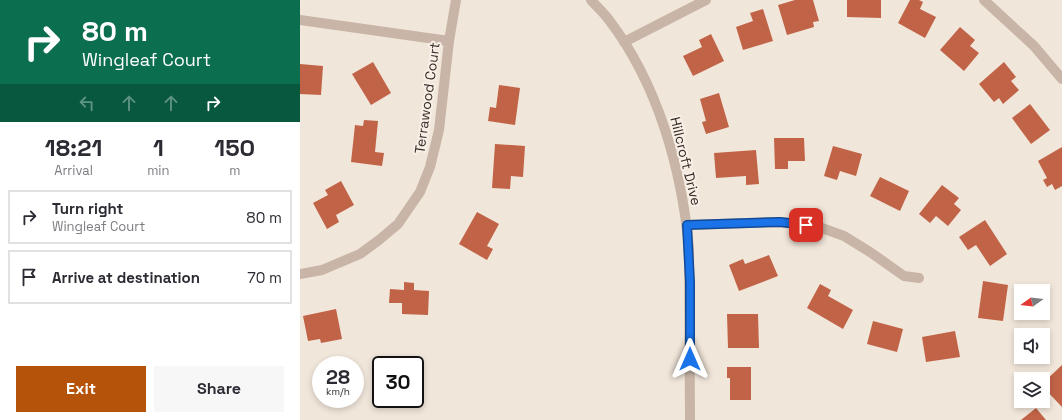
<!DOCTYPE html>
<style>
body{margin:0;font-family:"Space Grotesk",sans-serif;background:#f7f7f7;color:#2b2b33;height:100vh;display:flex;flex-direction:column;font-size:15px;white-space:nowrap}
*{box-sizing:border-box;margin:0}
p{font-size:13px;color:#7c7c81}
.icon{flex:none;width:22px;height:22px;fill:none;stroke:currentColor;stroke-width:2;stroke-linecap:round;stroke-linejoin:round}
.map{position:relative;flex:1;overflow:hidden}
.sheet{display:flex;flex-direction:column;background:#fff;width:300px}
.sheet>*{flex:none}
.top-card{background:#0b6e4f;color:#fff;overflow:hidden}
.needle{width:26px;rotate:256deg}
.tools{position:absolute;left:714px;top:284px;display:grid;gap:8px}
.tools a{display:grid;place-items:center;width:36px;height:36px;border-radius:0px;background:#fff;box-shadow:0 2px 6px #0003;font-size:20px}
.speed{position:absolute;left:12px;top:356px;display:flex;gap:8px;font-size:20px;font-weight:700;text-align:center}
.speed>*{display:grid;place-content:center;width:52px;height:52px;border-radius:50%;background:#fff;box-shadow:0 2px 6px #0003;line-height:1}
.speed small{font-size:10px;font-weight:400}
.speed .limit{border:2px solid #111;border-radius:6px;background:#fff;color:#111}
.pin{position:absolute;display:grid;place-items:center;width:34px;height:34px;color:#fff;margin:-17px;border-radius:8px;box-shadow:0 2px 6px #0006}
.me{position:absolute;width:44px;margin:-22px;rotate:0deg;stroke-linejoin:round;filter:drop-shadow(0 0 3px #0008)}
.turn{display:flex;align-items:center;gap:14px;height:84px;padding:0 16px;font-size:18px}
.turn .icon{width:52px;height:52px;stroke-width:2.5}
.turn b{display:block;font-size:28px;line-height:34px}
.lanes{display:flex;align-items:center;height:38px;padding:0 16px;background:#0003;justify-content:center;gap:20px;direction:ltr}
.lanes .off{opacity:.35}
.eta{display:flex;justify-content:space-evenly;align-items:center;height:68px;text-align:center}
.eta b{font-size:24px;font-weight:700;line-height:28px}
.cta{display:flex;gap:8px;margin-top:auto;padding:8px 16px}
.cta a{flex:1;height:46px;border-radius:0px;background:#b45309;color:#fff;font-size:16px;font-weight:700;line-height:46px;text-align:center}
.cta a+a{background:#f7f7f7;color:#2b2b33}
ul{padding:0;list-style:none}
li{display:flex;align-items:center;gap:12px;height:54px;margin:0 8px 6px;padding:0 8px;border:2px solid #e1e1e2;border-radius:0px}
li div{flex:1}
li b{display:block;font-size:15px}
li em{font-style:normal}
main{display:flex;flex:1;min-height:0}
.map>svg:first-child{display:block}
</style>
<main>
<section class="sheet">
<div class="top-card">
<div class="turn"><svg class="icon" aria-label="right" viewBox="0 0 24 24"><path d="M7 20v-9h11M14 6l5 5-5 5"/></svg><div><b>80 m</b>Wingleaf Court</div></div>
<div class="lanes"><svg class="icon off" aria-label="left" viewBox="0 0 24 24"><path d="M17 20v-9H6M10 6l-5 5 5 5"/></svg><svg class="icon off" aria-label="ahead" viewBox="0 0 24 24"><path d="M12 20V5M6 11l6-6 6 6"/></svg><svg class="icon off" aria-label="ahead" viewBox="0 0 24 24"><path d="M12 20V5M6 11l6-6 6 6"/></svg><svg class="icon" aria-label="right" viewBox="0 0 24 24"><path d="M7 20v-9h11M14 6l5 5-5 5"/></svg></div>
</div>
<div class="eta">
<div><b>18:21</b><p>Arrival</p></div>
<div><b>1</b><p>min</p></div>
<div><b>150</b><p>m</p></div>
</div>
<ul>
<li><svg class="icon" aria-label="right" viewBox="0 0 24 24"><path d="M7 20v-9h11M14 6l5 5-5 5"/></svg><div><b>Turn right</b><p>Wingleaf Court</p></div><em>80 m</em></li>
<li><svg class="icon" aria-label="arrive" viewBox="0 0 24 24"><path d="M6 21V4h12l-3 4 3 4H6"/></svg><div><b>Arrive at destination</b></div><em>70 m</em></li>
</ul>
<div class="cta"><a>Exit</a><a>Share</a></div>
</section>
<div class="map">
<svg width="762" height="420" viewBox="0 0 762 420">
<rect width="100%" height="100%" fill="#f1e6da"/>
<g fill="#c16347">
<path d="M495,0h18l6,21 -6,1 1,5 -27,8 -9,-30z"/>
<path d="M547,0h34v18l-34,-1z"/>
<path d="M610,0h9l4,2 -3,7 16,8 -11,21 -27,-15z"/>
<path d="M463,9l10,32 -30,9 -7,-23 17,-6 -3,-8z"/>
<path d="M660,27l15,13 -5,6 9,7 -15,18 -24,-21z"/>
<path d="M411,34l13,27 -31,15 -10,-20 19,-9 -3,-7z"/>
<path d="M73,62l18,31 -20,12 -19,-31z"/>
<path d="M704,62l12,15 -5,4 8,9 -16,14 -4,-6 -5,4 -15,-18z"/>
<path d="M0,64l23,2 -2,29 -21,-1z"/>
<path d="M199,85l21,3 -5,37 -27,-4 2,-14 6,1z"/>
<path d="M419,93l10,34 -23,7 -4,-12 4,-1 -6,-22z"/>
<path d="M730,104l20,26 -19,14 -19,-26z"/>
<path d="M64,120l14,1 -3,31 9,1 -2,13 -31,-4 4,-37 8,1z"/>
<path d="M474,138h30l1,23h-17v8h-13z"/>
<path d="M195,144l30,2 -2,31 -12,-1 -1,13 -18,-1z"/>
<path d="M533,146l29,8 -6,22 -16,-5 -3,9 -13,-4z"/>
<path d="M762,147v39l-7,4 -3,-6 -5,3 -4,-7 4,-2 -9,-17z"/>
<path d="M456,150l3,34 -13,1v-9l-30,2 -2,-25z"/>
<path d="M580,177l29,14 -9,20 -30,-15z"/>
<path d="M41,181l13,24 -18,10 3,7 -12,7 -14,-26 15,-8 -3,-5z"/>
<path d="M642,185l17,13 -5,6 7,6 -13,16 -12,-10 -6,7 -11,-9z"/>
<path d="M177,212l22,12 -12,22 6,3 -6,11 -28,-16z"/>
<path d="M685,220l22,34 -17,12 -14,-21 -8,5 -9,-13z"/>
<path d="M469,255l9,21 -39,15 -10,-26 14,-6 2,5z"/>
<path d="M683,281l25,4 -5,36 -25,-3z"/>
<path d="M104,282l10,1v7l15,1 -1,24 -26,-1v-11h-13l1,-14 14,1z"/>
<path d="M520,284l11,6 -3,6 25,14 -10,19 -36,-21z"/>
<path d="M36,309l6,30 -21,4 -1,-4 -12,2 -5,-25z"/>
<path d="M427,314h31l1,34h-31z"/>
<path d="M573,321l30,8 -6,23 -30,-8z"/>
<path d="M655,331l5,26 -34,5 -4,-25z"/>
<path d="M762,365v42l-19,-20v-4z"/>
<path d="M427,367h24v33h-21v-22h-3z"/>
<path d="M736,408l10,12h-25z"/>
</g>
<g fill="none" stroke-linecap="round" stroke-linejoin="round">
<g stroke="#c8b5a7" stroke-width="10">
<path d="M291,0c6,7 13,13 18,20 49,64 73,150 80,229l1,171"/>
<path d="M684,0l50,46 28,33"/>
<path d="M0,20l149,21"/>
<path d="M324,42l82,-42"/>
<path d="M387,225l93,-3 39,5 25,9 26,16 34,24 15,2"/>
<path d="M0,274l22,-4 38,-16 19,-14 19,-16 22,-32 10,-25 9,-37 10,-89 7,-41"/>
</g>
</g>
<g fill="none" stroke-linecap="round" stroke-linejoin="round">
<g stroke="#114b97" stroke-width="10">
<path id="route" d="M390,359v-77l-3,-57 93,-3 26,3"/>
</g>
<use href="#route" stroke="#1a73e8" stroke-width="7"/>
</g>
<g text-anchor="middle" stroke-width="4" stroke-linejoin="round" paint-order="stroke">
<g font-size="14" fill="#352b27" stroke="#f8f0e6">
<text transform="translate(127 98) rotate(-82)" y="5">Terrawood Court</text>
<text transform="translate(386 161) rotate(76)" y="5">Hillcroft Drive</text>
</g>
</g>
</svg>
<div class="tools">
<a><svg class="needle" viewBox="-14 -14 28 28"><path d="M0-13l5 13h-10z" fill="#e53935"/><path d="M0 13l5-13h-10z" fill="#7c7c81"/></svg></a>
<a><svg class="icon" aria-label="sound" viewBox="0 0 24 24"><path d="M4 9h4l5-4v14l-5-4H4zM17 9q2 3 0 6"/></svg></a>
<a><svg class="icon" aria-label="layers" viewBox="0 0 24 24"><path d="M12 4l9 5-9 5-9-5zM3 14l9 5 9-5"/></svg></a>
</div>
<div class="speed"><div>28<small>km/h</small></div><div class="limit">30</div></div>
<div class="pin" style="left:506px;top:225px;background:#d93025"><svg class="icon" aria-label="arrive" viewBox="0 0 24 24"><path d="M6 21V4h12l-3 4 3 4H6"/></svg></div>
<svg class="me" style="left:390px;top:359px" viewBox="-20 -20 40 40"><path d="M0-17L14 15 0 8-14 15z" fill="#1a73e8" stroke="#fff" stroke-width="4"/></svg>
</div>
</main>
